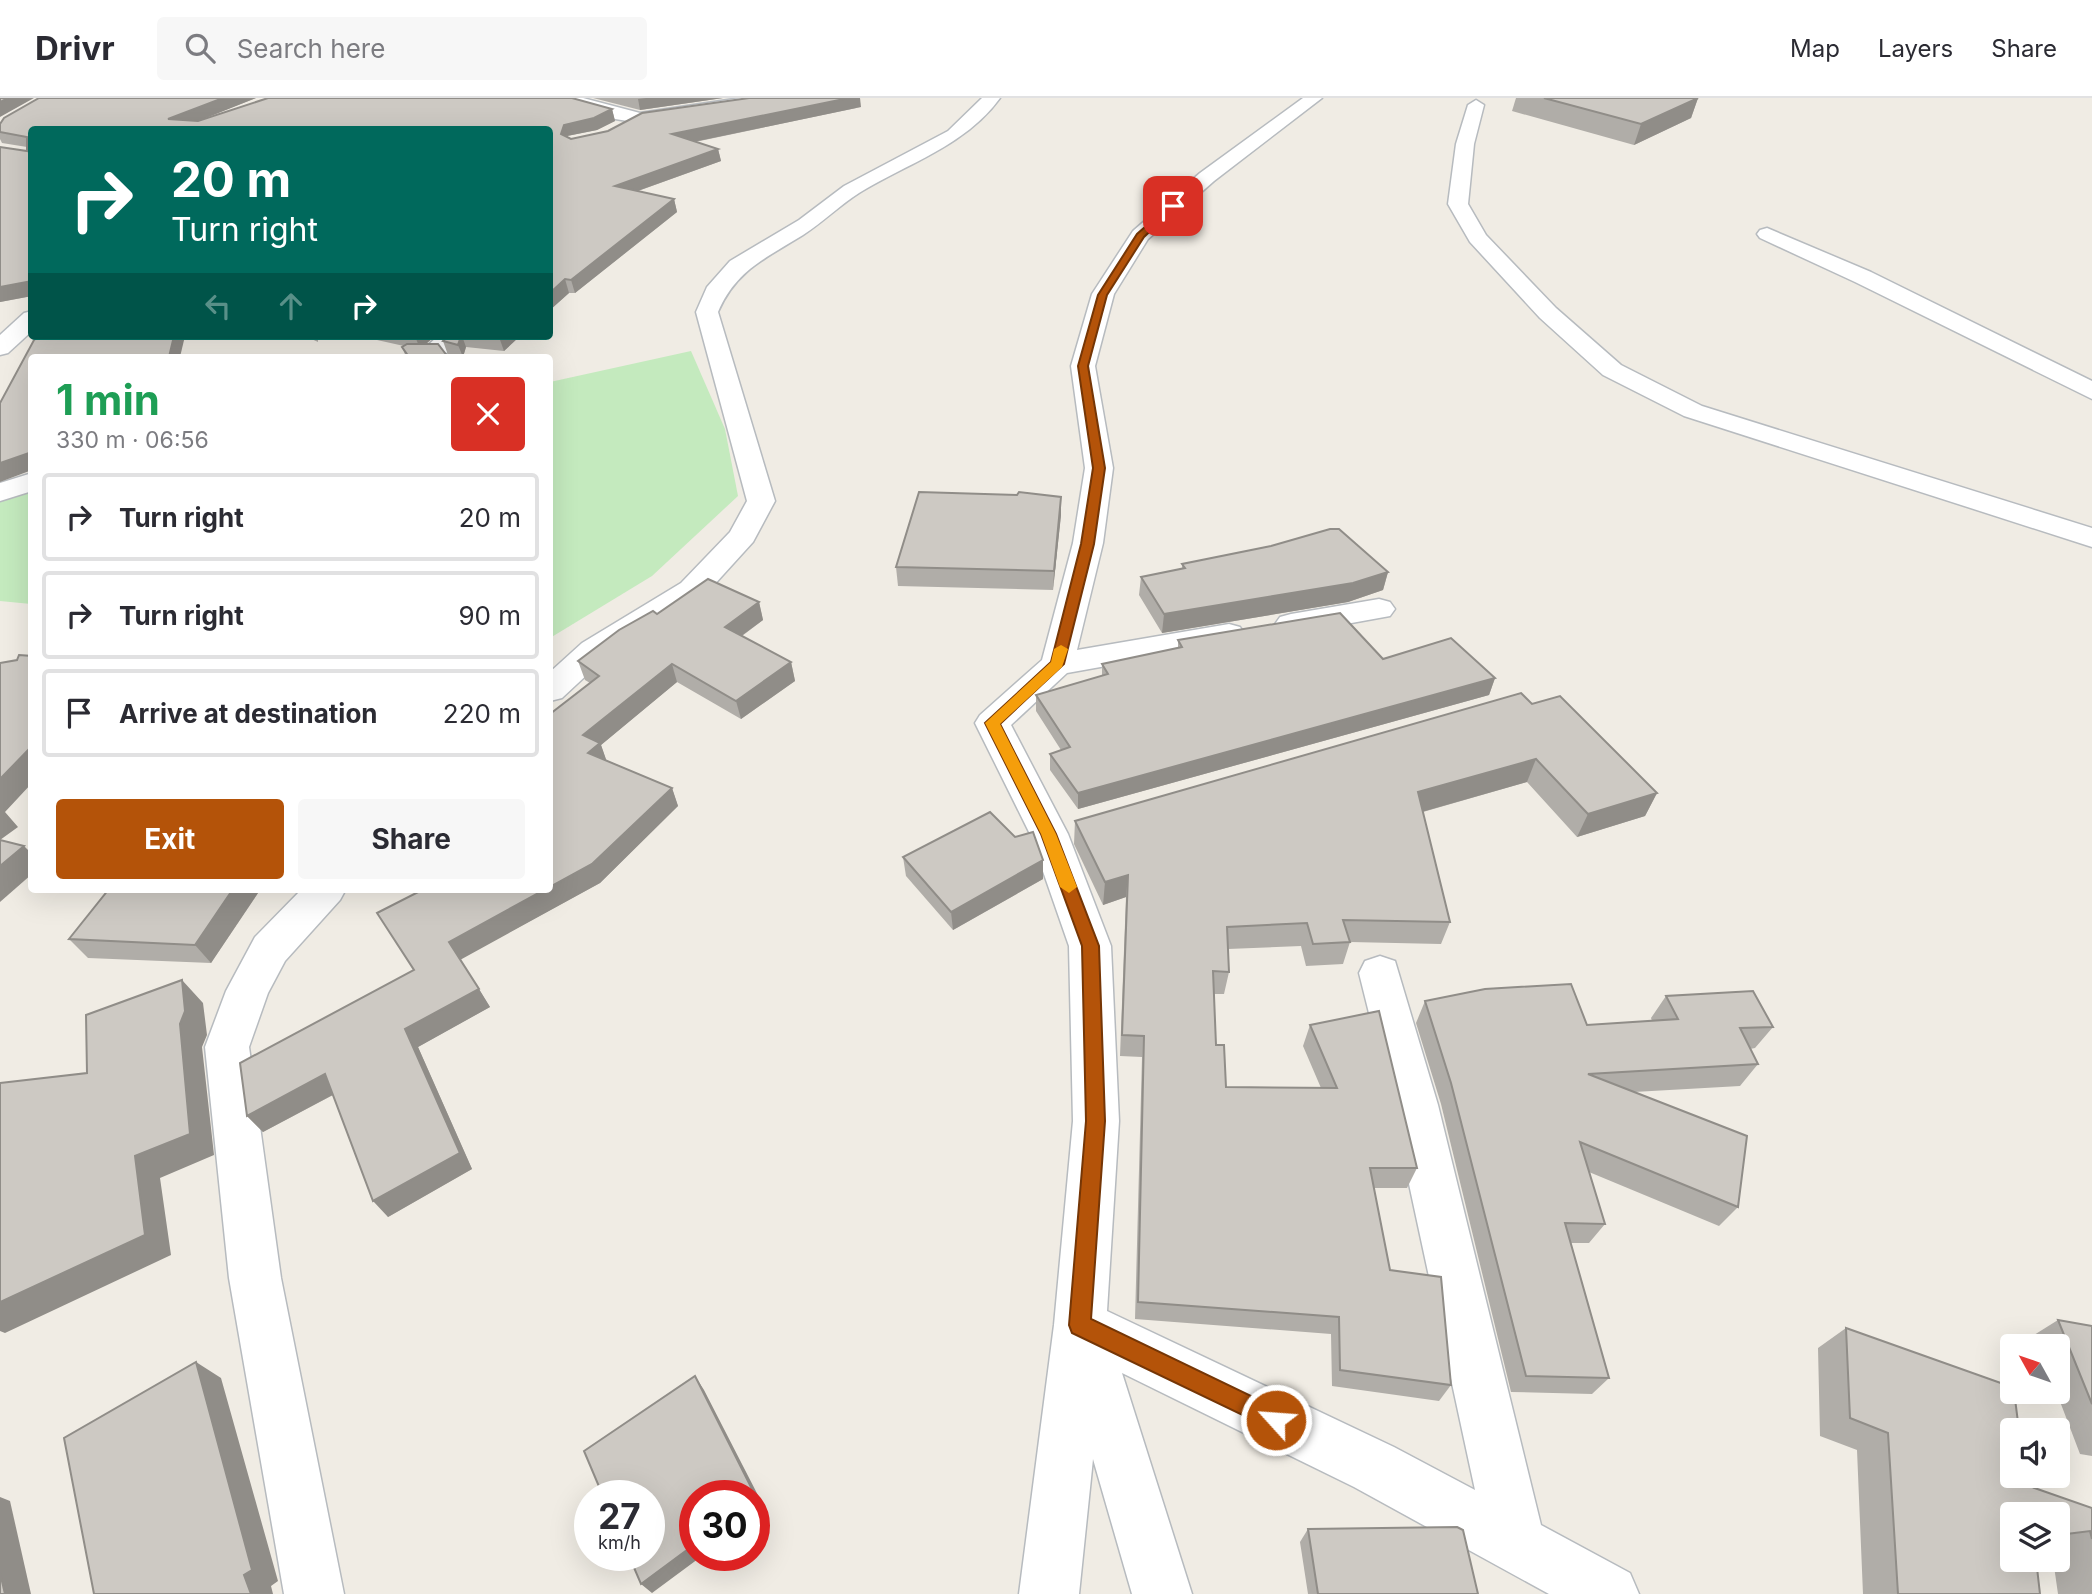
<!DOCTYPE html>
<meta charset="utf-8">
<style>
body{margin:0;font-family:Inter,sans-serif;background:#f7f7f7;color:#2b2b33;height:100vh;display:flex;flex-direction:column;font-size:26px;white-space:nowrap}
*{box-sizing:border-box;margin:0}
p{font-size:23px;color:#7c7c81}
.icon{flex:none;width:38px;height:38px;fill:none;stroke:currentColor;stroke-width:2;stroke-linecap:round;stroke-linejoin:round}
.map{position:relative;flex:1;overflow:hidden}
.drawer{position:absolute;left:28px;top:256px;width:525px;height:539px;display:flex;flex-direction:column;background:#fff;border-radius:7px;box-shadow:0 7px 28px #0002}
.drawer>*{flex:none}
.banner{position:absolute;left:28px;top:28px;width:525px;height:214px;border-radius:7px;box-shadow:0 7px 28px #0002;background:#00695c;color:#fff;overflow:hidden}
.needle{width:46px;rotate:310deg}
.fabs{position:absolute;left:2000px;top:1236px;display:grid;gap:14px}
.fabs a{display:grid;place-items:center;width:70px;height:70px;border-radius:7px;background:#fff;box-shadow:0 7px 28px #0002;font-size:35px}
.speed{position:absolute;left:574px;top:1382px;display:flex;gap:14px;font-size:35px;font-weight:700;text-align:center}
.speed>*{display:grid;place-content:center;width:91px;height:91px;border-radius:50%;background:#fff;box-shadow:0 7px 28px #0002;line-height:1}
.speed small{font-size:18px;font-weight:400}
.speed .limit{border:10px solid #d22;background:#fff;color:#111}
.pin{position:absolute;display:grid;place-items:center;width:60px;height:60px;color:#fff;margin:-30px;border-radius:14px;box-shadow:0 4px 10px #0006}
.me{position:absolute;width:77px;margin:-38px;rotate:296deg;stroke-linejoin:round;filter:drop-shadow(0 0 5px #0008)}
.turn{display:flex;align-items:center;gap:24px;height:147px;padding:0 28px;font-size:32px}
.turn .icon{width:91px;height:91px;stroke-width:2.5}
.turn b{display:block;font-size:49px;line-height:60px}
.lanes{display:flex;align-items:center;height:66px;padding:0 28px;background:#0003;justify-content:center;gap:35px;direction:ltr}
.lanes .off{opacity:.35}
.round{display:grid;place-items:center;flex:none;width:74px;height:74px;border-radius:7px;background:#f7f7f7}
.head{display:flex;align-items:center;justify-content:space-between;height:119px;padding:0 28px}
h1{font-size:42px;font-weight:700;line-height:52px;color:#1e9e55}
.action{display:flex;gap:14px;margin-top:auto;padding:14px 28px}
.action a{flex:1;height:80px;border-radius:7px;background:#b45309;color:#fff;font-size:28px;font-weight:700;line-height:80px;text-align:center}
.action a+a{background:#f7f7f7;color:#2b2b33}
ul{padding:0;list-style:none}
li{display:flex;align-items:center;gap:21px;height:88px;margin:0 14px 10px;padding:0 14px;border:4px solid #e1e1e2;border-radius:7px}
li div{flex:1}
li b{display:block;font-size:26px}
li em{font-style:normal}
header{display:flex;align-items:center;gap:42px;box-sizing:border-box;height:98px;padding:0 35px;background:#fff;border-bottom:2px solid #e1e1e2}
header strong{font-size:33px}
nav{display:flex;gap:38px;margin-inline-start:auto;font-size:24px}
.search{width:490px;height:63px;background:#f7f7f7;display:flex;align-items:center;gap:18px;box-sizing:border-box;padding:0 24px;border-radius:7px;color:#7c7c81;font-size:26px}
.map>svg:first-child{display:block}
</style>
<header>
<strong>Drivr</strong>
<div class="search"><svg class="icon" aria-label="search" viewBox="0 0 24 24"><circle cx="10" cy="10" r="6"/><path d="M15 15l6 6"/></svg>Search here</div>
<nav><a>Map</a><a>Layers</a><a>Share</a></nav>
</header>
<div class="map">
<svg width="2092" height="1496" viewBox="0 0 2092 1496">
<rect width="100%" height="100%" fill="#f0ece4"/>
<g fill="#c4eabe">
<path d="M691,253l34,78 13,67 -86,80 -102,62v-256z"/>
<path d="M31,390v116l-31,-3v-101z"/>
</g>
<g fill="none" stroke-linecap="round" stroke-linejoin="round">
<g stroke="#b7bbbf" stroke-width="3">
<g id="minor">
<path d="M558,0h25l57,15 101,-15h42l-8,5 -135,20 -31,-5z"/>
<path d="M982,0h18c-35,48 -92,65 -141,95 -19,12 -36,29 -56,42 -37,23 -67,35 -85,77l57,189 -22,41 -50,55 -97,60 -44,41 -12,3v-29l32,-29 99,-60 49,-51 17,-31 -51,-189 11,-25 23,-26 69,-41 45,-34 104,-55z"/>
<path d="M1303,0h19l-108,83 -66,58 -34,55 -19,72 18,102 -10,75 -26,107 152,-26 11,3 5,7 -5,7 -11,3 -162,29 -56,52 57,109 43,112 8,175 -12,190 287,136 81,43 -83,-385 -33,-132 6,-12 15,-5 15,5 43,144 103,420 89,48 9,21h-90l-195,-107 -232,-114 70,221h-60l-39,-135 -14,135h-60l35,-269 19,-204 -4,-175 -39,-112 -55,-111 5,-8 62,-55 31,-117 12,-75 -14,-102 21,-72 41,-63 67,-58z"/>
<path d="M1476,2l8,5 -10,39 -6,60 18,31 70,73 65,57 81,41 390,122v19l-408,-131 -81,-41 -63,-57 -70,-76 -22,-38 8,-60 12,-39z"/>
<path d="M1767,130l104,44 221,109v18l-237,-117 -95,-44 -3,-4 3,-4z"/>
<path d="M32,213v20l-24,22 -8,2v-20l24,-22z"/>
<path d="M438,238h26l-22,21h-27z"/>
<path d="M32,375v18l-32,10v-18z"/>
<path d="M1379,501l11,3 5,7 -5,7 -99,18 -11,-3 -5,-7 5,-7 11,-3z"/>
<path d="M302,791h44l-6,11 -55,61 -17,32 -19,54 32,231 63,316h-60l-55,-316 -24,-231 21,-56 29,-54z"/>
</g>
</g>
<use href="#minor" fill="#fff" fill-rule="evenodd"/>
</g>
<g fill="#b0ada8">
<path d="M39,0h217l-59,23 415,-12 3,12 -18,9 -30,6 4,3 290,-32 -166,35 23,7 3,12 -83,30 36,8 3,13 -102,81h-6l-19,17v-180l-518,166 -32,6v-155l27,4v-4l-25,-4 -2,-4v-15z"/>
<path d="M593,0h130l-83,12z"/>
<path d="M1516,0h182l-7,20 -57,27 -122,-34z"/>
<path d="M305,238h13v6z"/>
<path d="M359,238h76l-9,8 22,13h-42l-4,-10 2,-1z"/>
<path d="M448,238h72l-16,15 -38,-4 -3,10 -15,-2 -5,-14z"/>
<path d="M1017,397l44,2v18l-8,75 -155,-4 -2,-19z"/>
<path d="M1182,466l206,8 -5,18 -35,12 -186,31 -23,-38 2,-18 41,-8z"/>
<path d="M759,504l4,18 -21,16 49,26 4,19 -54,38 -64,-37 -76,63 5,15 66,28 6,18 -78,77 -140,76 30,48 -72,40 54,122 -84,48 -55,-122 -70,37 -16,-16 167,-146 136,-81 40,-206 -5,-3 -7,-19 79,-47z"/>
<path d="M1178,542l205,19 112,19 -6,17 -411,114 -28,-39v-16l11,-4 -25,-39v-16l66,-19v-12l76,-16z"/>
<path d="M1532,606l125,89 -12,23 -68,21 -50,-55 -104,30 27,110 -9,22 -91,-2 -7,22 -37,2 -5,-20 -73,3 1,23 -5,22h-10l2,51 10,42 95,1 -18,-42 7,-21 107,143 -10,20h-33l16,82 61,115 -12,16 -107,-15 -1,-52 -196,-15 7,-262 -22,-1 6,-159 -23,8 -29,-61 1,-23z"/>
<path d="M1015,739l28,23v19l-90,51 -47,-54 -3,-19z"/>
<path d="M260,792l-49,73 -123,-5 -19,-19z"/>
<path d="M1666,898l107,31 -18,21 -5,1 8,15 -18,22 -106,6 104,115 -19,19 -130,-54 16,52 -16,19h-18l38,135 -17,16 -81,-2 -70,-288 -25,-81 9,-22 162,24 65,-4 -1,-3z"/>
<path d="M2058,1222l34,6v130l-12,-2 -24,-63h2v-45h-20l-4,-11z"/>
<path d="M1846,1230l180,157 66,23v86h-34l-5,-35h5v-45h-46l28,80h-177l-6,-144 -37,-14 -2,-88z"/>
<path d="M1308,1431l170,65h-170l-8,-52z"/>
</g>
<g fill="#908d88">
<path d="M8,0h26l-34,19v-15z"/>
<path d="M223,0h33l-80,32 -8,-11z"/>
<path d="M646,0h77l-83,12 -2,-11z"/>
<path d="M849,0h11l1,9 -187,39 -2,-12z"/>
<path d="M1698,0l-7,20 -57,27 7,-21z"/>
<path d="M612,11l3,12 -18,9 -30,6 -6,-2 3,-9z"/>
<path d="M718,51l3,12 -103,37 -3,-12z"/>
<path d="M674,101l3,13 -102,81 -4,-13z"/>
<path d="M565,181l4,14 -19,17v-17z"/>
<path d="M32,183v15l-32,6v-15z"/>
<path d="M174,238h11l-5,21h-11z"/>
<path d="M415,238h20l-15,13z"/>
<path d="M461,238h1l4,11 -3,10 -5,-12z"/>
<path d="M501,238h19l-16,15 -5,-14z"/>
<path d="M32,354v18l-32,12v-19z"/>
<path d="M1061,399v18l-8,75 1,-19z"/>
<path d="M1388,474l-5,18 -35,12 -186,31 2,-19z"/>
<path d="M759,504l4,18 -34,25 -4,-18z"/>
<path d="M791,564l4,19 -54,38 -5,-18z"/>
<path d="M672,566l5,18 -76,63 6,17 -19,-9 -5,-18z"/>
<path d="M1495,580l-6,17 -411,114v-16z"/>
<path d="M32,648v37l-27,29 13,15 -18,13v-61z"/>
<path d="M1536,661l-9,23 -116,33 7,-23z"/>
<path d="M672,690l6,18 -78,77 -140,77 -11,-18 97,-53h4v-2z"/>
<path d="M1657,695l-12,23 -68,21 11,-23z"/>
<path d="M24,748l8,8v20l-32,28v-36z"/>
<path d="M1043,762v19l-90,51 -2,-18z"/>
<path d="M1128,777l-2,22 -23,8 2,-23z"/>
<path d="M233,791h26l1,1 -49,73 -16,-18z"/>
<path d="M182,882l21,23 4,32 -5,12 12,108 -54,23 11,77 -166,78 -5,-2v-29l135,-146 45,-132z"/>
<path d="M479,891l11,18 -72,40 54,122 -84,48 -15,-16 32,-172z"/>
<path d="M325,976l15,17 -77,41 -16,-16z"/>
<path d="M196,1264l25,16 57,203 -7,5 2,8h-22l-7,-19z"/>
<path d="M695,1278l9,14 61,119 -11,8v-16z"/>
<path d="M0,1399l10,4 21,93h-26l-5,-21z"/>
<path d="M695,1446v12h7l-50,37 -11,-9z"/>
</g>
<g fill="#cdc9c3" stroke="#908d88" stroke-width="2">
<path d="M0,0h8l-8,4z"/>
<path d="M39,0h184l-55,21 30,2 70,-23h304l40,11 -18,9 -30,7 -3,9 10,5 37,-8 34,-18 107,-15h100l-177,36 46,15 -103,37 59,13 -103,81 -6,-1 -15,14v-163h-518v151l-32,6v-140l27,4v-14l-27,-5v-8l4,-6z"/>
<path d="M1544,0h154l-57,26z"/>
<path d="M38,238h136l-5,21h-137v95l-32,11v-60l34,-63z"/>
<path d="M448,238h13l-3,9 -15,-4z"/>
<path d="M407,246h31l10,13h-39l-7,-10z"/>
<path d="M919,394l98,3 2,-3 42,5 -7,74 -158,-4z"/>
<path d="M1330,431h9l49,43 -35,11 -189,31 -23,-37 44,-9 -3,-4 89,-18z"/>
<path d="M708,481l51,23 -34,25 66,35 -55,39 -64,-37 -89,71 17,8 -12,10 84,35 -80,76 -42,23v-173l49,-38 -21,-15 41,-31 34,-19 4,3z"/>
<path d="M1340,515l43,46 68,-21 44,40 -417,115 -28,-39 20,-7 -34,-52 72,-21 -6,-10 80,-17 -4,-7z"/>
<path d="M19,557l13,1v90l-32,33v-116l17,-3z"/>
<path d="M1521,595l11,11 28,-8 97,97 -69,21 -52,-55 -118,33 32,130 -107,-2 7,22 -37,2 -6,-21 -80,4 2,45 -16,-1 3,74h8l2,42 111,1 -27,-63 69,-14 38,157h-47l20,102 51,7 10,108 -111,-15 -1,-53 -201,-15 6,-266 -22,-1 6,-160 -23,7 -30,-61z"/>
<path d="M990,714l25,25 18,-5 10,28 -92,52 -48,-55z"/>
<path d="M0,742l24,6 -24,20z"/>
<path d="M109,791h124l-38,56 -126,-6z"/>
<path d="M424,791h122l-97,53 30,47 -74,40 55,124 -87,48 -48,-127 -78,42 -7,-53 174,-93 -37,-57z"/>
<path d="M182,882l3,31 -5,13 10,110 -55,22 10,79 -145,67v-219l87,-10 -1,-58z"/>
<path d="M1571,886l16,41 91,-6 -12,-23 87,-5 20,36 -33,1 18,36 -170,10 159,62 -9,71 -158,-65 25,82 -40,-1 44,155 -83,-2 -75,-293 -26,-82 60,-12z"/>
<path d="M2058,1222l34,6v78z"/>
<path d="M1846,1230l166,59v4h2l5,39h-7v45h13l1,10 66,23v31l-2,-8 -32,4v-21h-46v45h24l4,35h-142l-10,-161 -38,-15z"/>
<path d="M196,1264l56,208 -8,5 7,19h-157l-30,-156z"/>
<path d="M695,1278l62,123 -3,2v-5h-59v48l-54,40 -12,-28h20v-60h-46l-19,-45z"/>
<path d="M1457,1429l6,3 15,64h-160l-10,-65z"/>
<path d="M0,1475l5,21h-5z"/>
</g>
<path fill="#b45309" stroke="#753606" stroke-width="2" d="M1170,107l7,1 -33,31 -37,58 -19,71 17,102 -11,76 -30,120 -64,60 56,110 43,112 6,175 -14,198 193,93 4,8 -4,8 -8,3 -204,-98 -3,-8 17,-204 -4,-175 -41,-112 -56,-111 66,-61 30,-118 12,-76 -15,-102 20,-71 39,-61z"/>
<path fill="#f59e0b" d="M1061,547l7,4 -6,18 -62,57 56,110 21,53 -8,6 -9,-6 -19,-53 -56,-111 66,-61 3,-13z"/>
</svg>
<div class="fabs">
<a><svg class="needle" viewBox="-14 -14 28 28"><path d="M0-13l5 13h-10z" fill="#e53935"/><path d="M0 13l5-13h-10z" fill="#7c7c81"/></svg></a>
<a><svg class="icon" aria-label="sound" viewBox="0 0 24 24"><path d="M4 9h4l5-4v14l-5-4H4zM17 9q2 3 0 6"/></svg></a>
<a><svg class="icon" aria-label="layers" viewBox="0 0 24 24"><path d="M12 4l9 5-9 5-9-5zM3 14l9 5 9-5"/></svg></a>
</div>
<div class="speed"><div>27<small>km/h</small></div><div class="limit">30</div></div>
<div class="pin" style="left:1173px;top:108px;background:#d93025"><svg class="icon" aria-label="arrive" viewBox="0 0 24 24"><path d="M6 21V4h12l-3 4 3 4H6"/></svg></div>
<svg class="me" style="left:1276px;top:1322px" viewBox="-20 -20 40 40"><circle r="17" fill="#b45309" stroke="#fff" stroke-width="3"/><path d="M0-11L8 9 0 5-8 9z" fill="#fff"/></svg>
<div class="banner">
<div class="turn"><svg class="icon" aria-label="right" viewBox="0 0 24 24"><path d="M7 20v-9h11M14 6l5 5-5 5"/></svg><div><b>20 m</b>Turn right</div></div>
<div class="lanes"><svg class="icon off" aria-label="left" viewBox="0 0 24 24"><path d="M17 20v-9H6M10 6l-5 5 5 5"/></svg><svg class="icon off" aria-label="ahead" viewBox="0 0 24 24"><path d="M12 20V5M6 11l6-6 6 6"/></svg><svg class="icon" aria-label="right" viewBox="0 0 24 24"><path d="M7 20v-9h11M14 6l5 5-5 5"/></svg></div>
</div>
<section class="drawer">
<div class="head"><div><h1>1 min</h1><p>330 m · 06:56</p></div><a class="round" style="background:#d93025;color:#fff"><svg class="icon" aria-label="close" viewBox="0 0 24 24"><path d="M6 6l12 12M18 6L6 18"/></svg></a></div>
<ul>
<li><svg class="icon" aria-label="right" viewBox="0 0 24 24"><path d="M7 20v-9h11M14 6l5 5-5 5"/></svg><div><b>Turn right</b></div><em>20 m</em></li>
<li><svg class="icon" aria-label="right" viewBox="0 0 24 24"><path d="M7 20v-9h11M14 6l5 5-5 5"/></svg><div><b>Turn right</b></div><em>90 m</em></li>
<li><svg class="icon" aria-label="arrive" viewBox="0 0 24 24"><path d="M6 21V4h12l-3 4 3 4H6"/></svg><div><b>Arrive at destination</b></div><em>220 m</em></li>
</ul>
<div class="action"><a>Exit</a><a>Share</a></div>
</section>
</div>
